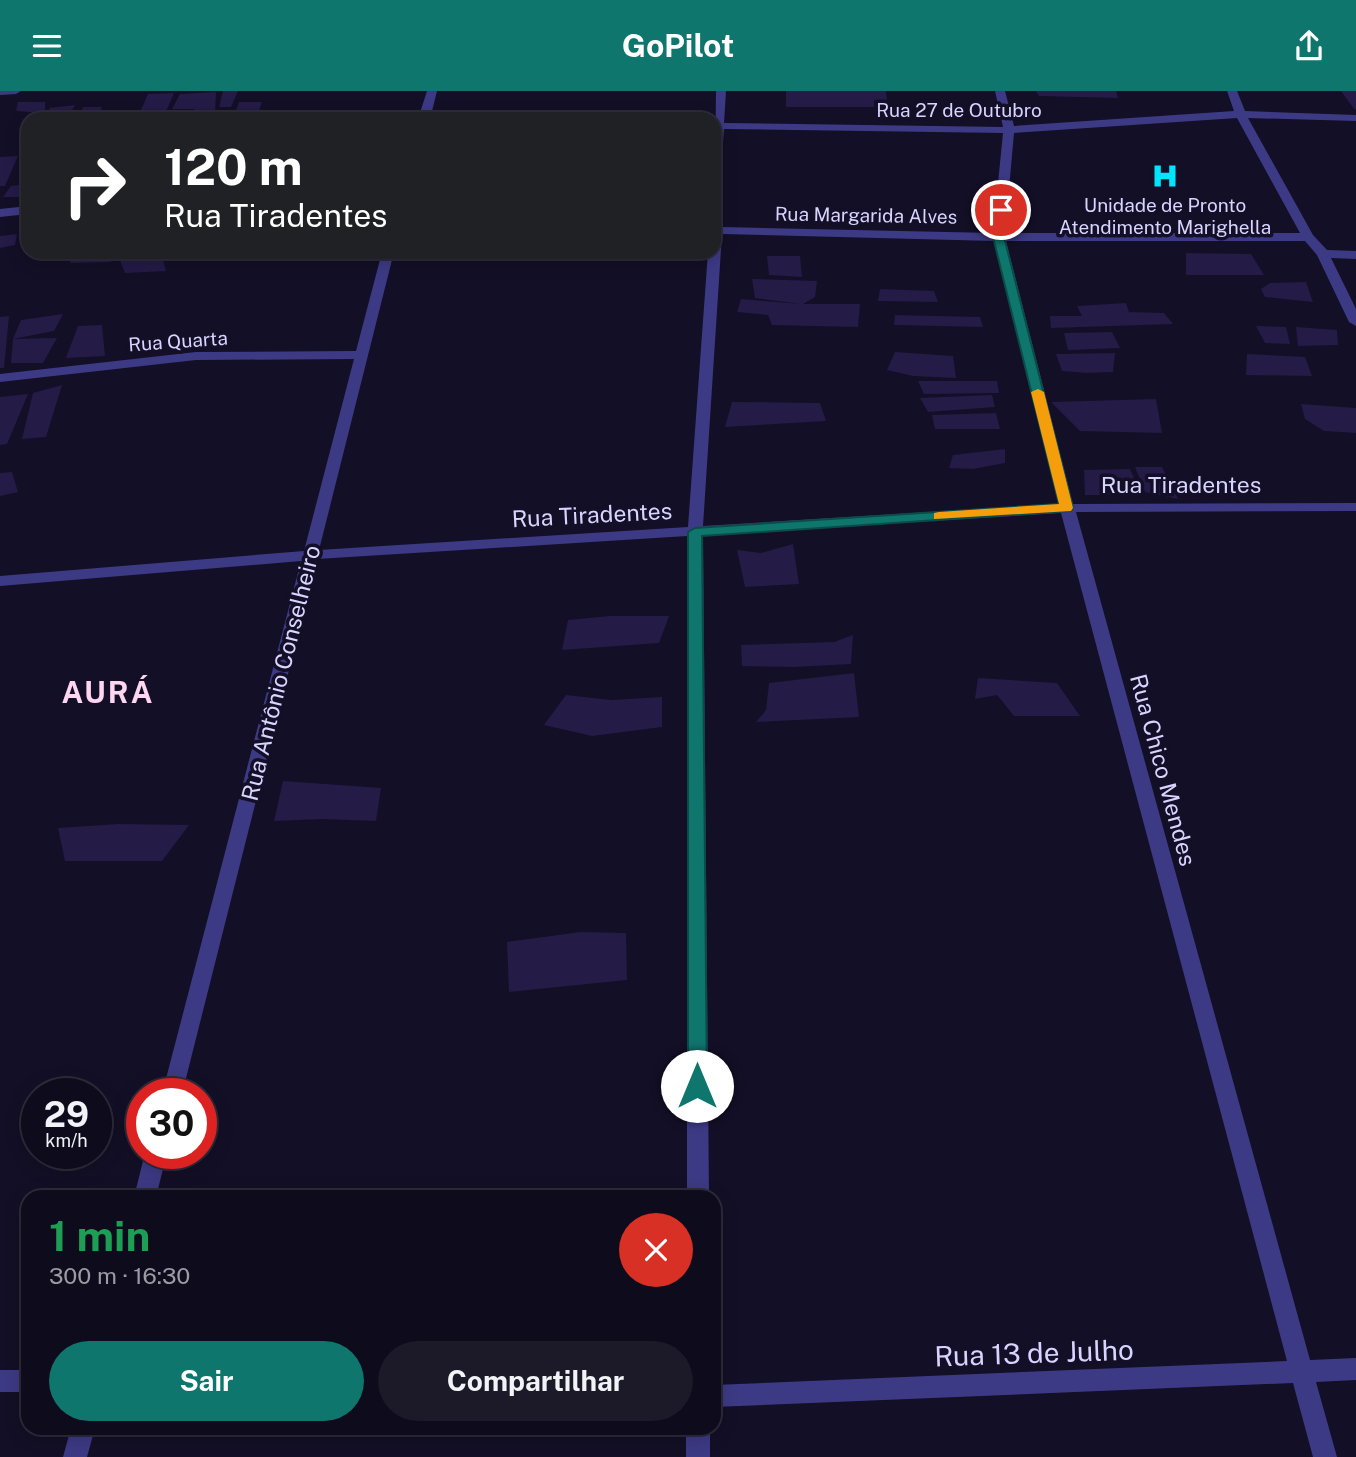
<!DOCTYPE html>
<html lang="pt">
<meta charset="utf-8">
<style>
body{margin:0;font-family:"Public Sans",sans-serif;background:#1c1929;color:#f1f3f6;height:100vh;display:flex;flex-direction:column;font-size:26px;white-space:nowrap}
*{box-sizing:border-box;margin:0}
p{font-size:23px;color:#9b9ba3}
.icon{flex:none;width:38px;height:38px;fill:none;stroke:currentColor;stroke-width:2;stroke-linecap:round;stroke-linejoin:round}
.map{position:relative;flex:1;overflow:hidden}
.side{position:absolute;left:21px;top:1099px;width:700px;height:245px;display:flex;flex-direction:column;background:#0e0b1c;border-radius:21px;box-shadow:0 4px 18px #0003,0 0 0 2px #2e2b3b}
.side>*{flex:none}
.guide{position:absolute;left:21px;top:21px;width:700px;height:147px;border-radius:21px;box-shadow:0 4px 18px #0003,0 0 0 2px #2e2b3b;background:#202124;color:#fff;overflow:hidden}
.speed{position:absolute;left:21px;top:987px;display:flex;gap:14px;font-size:35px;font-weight:700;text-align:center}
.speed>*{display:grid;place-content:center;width:91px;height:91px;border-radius:50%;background:#0e0b1c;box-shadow:0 4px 18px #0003,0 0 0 2px #2e2b3b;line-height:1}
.speed small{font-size:18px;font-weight:400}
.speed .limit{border:10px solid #d22;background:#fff;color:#111}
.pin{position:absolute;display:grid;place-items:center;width:60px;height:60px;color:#fff;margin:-30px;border:4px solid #fff;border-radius:50%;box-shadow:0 2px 7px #0007}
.me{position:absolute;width:77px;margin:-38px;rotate:0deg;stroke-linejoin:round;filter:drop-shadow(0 0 5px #0008)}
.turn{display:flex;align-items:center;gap:24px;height:147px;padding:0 28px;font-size:32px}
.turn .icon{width:91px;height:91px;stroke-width:2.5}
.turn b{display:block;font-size:49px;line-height:60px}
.round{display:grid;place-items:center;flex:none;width:74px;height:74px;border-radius:37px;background:#1c1929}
.headline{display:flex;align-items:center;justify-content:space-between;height:119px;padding:0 28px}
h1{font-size:42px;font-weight:700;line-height:52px;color:#1e9e55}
.cta{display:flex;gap:14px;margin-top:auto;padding:14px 28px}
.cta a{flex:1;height:80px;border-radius:42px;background:#0f766e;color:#fff;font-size:28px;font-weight:700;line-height:80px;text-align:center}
.cta a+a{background:#1c1929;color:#f1f3f6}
header{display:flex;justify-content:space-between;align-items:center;height:91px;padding:0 28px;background:#0f766e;color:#fff;font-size:32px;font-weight:700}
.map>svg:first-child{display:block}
</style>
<header><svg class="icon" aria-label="menu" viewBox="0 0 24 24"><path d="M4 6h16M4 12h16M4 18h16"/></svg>GoPilot<svg class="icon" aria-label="share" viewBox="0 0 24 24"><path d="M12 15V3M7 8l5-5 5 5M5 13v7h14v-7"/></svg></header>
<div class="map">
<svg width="1356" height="1366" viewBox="0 0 1356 1366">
<rect width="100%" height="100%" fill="#130f26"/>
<g fill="#241b47">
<path d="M223,0h15l-7,16h-12z"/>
<path d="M786,0h100l1,9h-13v7h-88z"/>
<path d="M1036,0h80l2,7 -79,-2z"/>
<path d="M1341,0h15v18h-2z"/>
<path d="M216,1l-1,23 -22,-1 1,-5h-22l8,-15z"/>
<path d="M174,2l-11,26h-26l11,-25z"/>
<path d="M18,11h27v11l-29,-2z"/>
<path d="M239,11h23l-6,17h-23z"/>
<path d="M75,14l-6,11 -18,1 -2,-9z"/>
<path d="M83,16h19l-5,12h-19z"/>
<path d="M172,20l16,1 -5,7h-18z"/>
<path d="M28,30v19l-9,1 3,-19z"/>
<path d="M18,65l-13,30h-5v-29z"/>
<path d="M28,93v13h-25l8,-11z"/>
<path d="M17,143l-2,11 -15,3v-12z"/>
<path d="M38,161h28v4l-29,3z"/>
<path d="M71,161h41l-1,10 -41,1z"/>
<path d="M140,161h21l5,19 -41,2 -7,-18z"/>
<path d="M1186,162l65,1 13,21h-78z"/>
<path d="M767,165h33l2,21 -33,-2z"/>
<path d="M752,188l65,2 -2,16 -12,7h57l-2,23 -86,-2 -4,-10 -31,-3 4,-13 60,5 -46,-6z"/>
<path d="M1306,191l7,20 -48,-5 -4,-8 9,-6z"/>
<path d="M880,198l54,2 4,11 -60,-1z"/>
<path d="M1126,212l3,9 35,1 9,11 -122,4 -1,-12h32l-5,-10z"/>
<path d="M63,223l-9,17 -41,8 8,-19z"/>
<path d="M895,224l85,2 3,10 -89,-2z"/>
<path d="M9,225l-5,52h-4v-51z"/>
<path d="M102,234l3,31 -39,2 12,-32z"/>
<path d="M1256,235l30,1 4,17 -25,-1z"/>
<path d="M1296,236l41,3 1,15 -40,1z"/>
<path d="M1112,241l8,16 -52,2 -4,-17z"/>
<path d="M57,247l-14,25h-32l2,-24z"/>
<path d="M895,261l58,4 3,22 -43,-2 -26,-6z"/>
<path d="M1115,262l-2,19 -26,1 -25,-2 -6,-17z"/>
<path d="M1247,263l58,3 7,19 -66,-1z"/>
<path d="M918,290h79l2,12 -75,1z"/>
<path d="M62,294l-16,52 -24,2 11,-46z"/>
<path d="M28,303l-21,50 -7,1v-48z"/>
<path d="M992,304l3,12 -67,5 -8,-14z"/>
<path d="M1156,308l6,34 -82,-2 -29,-29z"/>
<path d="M732,311l88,1 6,18 -101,6z"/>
<path d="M1301,313l55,4v25l-32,-2 -19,-12z"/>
<path d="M996,322l4,16h-65l-3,-14z"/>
<path d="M1005,358v14l-32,6 -24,-1 4,-13z"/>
<path d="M1135,376h27l16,32 -33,-7z"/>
<path d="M1130,378l12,26h-57l-1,-25z"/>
<path d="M12,381l6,20 -18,4v-23z"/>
<path d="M793,453l6,40 -54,3 -8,-37 24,3z"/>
<path d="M610,525h59l-10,27 -97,7 6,-30z"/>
<path d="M853,544l-2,29 -57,3 -52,-1 -1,-21 93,-3z"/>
<path d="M854,582l5,44 -103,5 10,-12 3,-27z"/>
<path d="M978,587l79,5 23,33h-66l-17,-21 -22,4z"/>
<path d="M566,604l45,5 51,-3v30l-70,9 -48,-11z"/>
<path d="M283,690l98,7 -5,33 -54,-2 -48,2z"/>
<path d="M118,733l71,1 -27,36h-97l-7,-33z"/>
<path d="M581,841l45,1 1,47 -118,12 -2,-50z"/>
</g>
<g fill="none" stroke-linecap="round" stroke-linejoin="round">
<g fill="#3d3a85" fill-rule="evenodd">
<path d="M0,0h21l-5,3 -16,1z"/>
<path d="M427,0h10l-7,28h-12z"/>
<path d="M716,0h10l-2,32 279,4 -8,-36h10l9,35 220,-15 -7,-20h10l8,20 111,4v6l-108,-3 65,117 14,15 29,1v8l-25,-1 25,51v17l-7,-4 -32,-67 -12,-14h-299l67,263 283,-1v8l-280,1 234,848 46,-2v22l-40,2 21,75h-24l-20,-74 -579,24v-22l573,-24 -226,-848 -358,22 6,662h-22v-661l-370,23 -135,535h-20l139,-533 -301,25v-10l304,-25 50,-192 -158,1 -196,22v-8l196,-22 160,-1 26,-99h12l-75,298 369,-23 20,-275h6zM1237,27l63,115h-295l9,-100zM724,38l279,4 -10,100 -271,-6 -2,-44zM722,143l272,7 65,263 -356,22z"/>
<path d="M28,115v8l-28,3v-8z"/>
<path d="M145,1062h22l-11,44h-22z"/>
<rect x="0" y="1279" width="28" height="22"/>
<path d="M71,1337h24l-8,29h-24z"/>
<rect x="686" y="1337" width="24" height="29"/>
</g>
</g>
<path fill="#0f766e" stroke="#0a4d48" stroke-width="2" d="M1001,116l6,3 -3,27 69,271 -2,3 -369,25 5,550 -3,6 -7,2 -6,-2 -3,-6v-554l7,-4 364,-24 -66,-267 3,-27z"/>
<path fill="#f59e0b" d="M1038,298l6,3 29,116 -2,3 -137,8v-6l5,-1 120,-8 -28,-112z"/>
<defs>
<g id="hospital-bare" transform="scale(2.1)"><path d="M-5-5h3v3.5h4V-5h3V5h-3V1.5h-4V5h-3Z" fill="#00e5ff" stroke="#130f26" stroke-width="2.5" paint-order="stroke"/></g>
</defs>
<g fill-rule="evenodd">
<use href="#hospital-bare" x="1165" y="85"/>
</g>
<g text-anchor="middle" stroke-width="7" stroke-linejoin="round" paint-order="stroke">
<g font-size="19" fill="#d9d4ff" stroke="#130f26">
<text x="959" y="26">Rua 27 de Outubro</text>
<text transform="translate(866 124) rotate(1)" y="7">Rua Margarida Alves</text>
<text transform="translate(178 250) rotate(-4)" y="7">Rua Quarta</text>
</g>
<g font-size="19" fill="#d9d4ff" stroke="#130f26">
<text x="1165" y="121">Unidade de Pronto<tspan x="1165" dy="22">Atendimento Marighella</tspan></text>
</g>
<g font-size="23" fill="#d9d4ff" stroke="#130f26">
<text x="1181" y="402">Rua Tiradentes</text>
<text transform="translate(592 424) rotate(-3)" y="8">Rua Tiradentes</text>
<text transform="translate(281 582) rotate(-76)" y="8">Rua Antônio Conselheiro</text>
<text transform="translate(1163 679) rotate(75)" y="8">Rua Chico Mendes</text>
</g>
<g font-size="28" fill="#d9d4ff" stroke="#130f26">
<text transform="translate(1034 1262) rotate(-2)" y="10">Rua 13 de Julho</text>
</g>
<g font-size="30" font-weight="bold" letter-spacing="2" fill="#ffd6f0" stroke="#130f26">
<text x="108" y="612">AURÁ</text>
</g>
</g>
</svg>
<div class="speed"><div>29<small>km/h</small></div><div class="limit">30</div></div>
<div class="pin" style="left:1001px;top:119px;background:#d93025"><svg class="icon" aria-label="arrive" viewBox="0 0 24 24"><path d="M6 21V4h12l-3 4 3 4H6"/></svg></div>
<svg class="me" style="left:697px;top:995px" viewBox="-20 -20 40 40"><circle r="19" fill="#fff"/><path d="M0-13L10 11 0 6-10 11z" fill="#0f766e"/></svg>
<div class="guide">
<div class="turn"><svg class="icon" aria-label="right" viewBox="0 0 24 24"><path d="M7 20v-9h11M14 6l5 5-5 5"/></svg><div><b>120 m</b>Rua Tiradentes</div></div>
</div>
<section class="side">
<div class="headline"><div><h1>1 min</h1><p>300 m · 16:30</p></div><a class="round" style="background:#d93025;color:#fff"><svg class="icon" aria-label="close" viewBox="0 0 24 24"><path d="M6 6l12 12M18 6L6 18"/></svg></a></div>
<div class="cta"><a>Sair</a><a>Compartilhar</a></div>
</section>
</div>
